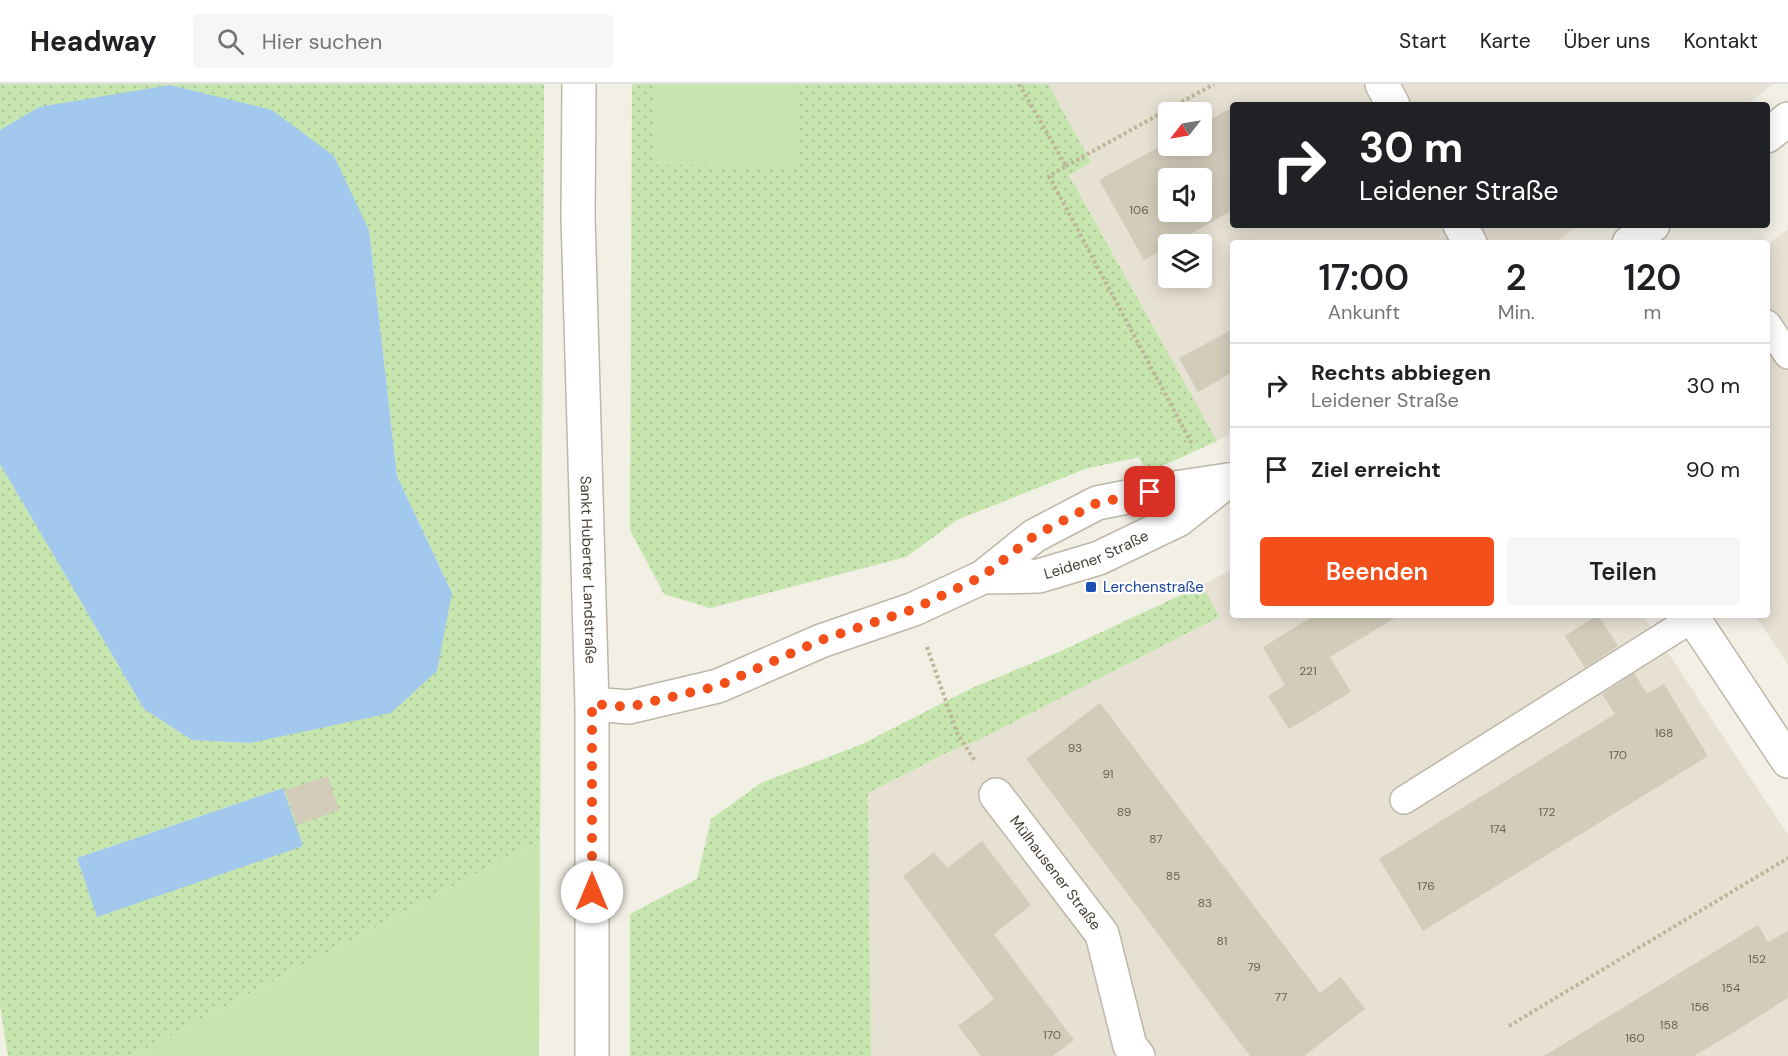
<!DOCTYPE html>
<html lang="de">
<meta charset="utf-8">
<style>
body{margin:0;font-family:"DM Sans",sans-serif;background:#f6f6f6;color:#202124;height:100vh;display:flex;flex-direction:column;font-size:22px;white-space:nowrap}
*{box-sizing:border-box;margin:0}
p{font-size:20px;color:#757577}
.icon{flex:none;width:33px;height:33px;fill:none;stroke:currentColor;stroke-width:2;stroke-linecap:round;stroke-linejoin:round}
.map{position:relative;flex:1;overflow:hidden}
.details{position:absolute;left:1230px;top:156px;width:540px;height:378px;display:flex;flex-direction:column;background:#fff;border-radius:6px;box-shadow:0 3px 15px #0003}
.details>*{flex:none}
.hud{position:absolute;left:1230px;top:18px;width:540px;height:126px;border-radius:6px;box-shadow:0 3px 15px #0003;background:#202124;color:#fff;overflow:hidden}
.needle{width:39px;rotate:239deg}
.tools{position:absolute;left:1158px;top:18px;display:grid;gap:12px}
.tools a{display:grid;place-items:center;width:54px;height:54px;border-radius:6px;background:#fff;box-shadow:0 3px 15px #0003;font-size:30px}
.pin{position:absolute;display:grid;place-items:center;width:51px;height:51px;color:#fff;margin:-26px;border-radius:12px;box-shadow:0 3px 9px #0006}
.me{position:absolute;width:66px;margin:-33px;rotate:0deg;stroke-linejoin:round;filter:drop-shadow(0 0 4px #0008)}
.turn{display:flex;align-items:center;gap:21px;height:126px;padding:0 30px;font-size:27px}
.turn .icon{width:78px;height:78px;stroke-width:2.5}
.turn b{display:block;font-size:42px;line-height:51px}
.eta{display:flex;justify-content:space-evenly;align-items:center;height:102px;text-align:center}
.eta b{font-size:36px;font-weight:600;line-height:42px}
.action{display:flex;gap:12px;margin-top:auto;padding:12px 30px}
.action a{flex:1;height:69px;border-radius:6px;background:#f24f1b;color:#fff;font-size:24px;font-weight:600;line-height:69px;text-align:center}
.action a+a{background:#f6f6f6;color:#202124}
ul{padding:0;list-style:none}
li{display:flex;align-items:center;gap:18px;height:84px;padding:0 30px;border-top:2px solid #e0e0e0}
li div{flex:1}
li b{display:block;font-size:22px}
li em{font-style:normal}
header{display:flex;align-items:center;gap:36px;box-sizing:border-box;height:84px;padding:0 30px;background:#fff;border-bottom:2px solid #e0e0e0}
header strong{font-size:28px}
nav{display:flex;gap:33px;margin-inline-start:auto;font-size:21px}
.search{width:420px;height:54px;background:#f6f6f6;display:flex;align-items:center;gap:15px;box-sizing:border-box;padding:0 21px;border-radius:6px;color:#757577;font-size:22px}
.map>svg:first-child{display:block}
</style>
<header>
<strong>Headway</strong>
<div class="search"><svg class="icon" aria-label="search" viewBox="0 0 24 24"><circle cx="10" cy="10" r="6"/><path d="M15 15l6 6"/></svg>Hier suchen</div>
<nav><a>Start</a><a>Karte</a><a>Über uns</a><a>Kontakt</a></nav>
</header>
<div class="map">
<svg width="1788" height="972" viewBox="0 0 1788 972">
<defs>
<pattern id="grass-dots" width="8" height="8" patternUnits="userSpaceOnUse" patternTransform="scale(1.5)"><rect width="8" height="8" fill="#c7e5ae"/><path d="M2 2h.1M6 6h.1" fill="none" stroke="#acc696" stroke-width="1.8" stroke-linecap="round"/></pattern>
</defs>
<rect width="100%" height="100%" fill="#f2efe5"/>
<g fill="#e6e1d3" fill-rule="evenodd">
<path d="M1048,0h725l-27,21h-513v120h347l-25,18h-322v189l-16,9 -148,-267 22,-12zM1168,28h34v34h-34zM1168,94h34v34h-34zM1168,160h34v34h-34z"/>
<path d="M1788,145v436l-33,-50h12v-370z"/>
<path d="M1233,485v46h410l145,220v221h-917l-3,-263 80,-41 29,-11 242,-124 -17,-32z"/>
</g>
<g fill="url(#grass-dots)" fill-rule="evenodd">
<path d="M0,0h544l-4,756 -408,216h-124l-8,-50v-542l144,245 48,31 58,3 202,-150 -55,-117 -28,-246 -330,-123 -39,23zM283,704l19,58 -205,70 -20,-58z"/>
<path d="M632,0h416l43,78 -22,13 148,266 -70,32 -8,-16 -54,12 -128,51 -51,37 -196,51 -46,-14 -34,-64z"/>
<path d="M1202,501l17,32 -242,124 -29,11 -80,41 3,263h-241v-142l67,-35 14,-60 50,-36 99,-38 114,-58 85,-35z"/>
</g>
<g fill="#c7e5ae">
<path d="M653,0h143v82l-143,-1z"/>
<path d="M540,756l-1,216h-407z"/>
</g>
<g fill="#a2c8ed">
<path d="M170,1l102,25 62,46 35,74 28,246 55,117 -15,78 -46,42 -141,30 -58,-3 -48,-31 -144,-245v-334l39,-23z"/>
<path d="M283,704l20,58 -206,71 -20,-59z"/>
</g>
<g fill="#d3ccbb" fill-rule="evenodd">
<path d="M1233,23v103l-89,50 -45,-80 69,-38v4h34v-22zM1168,94h34v34h-34z"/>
<path d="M1233,245v43l-35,20 -19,-34z"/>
<path d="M1315,531h85l-70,42 21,35 -62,37 -21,-33 17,-11 -22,-38z"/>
<path d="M1598,531l20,31 -33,22 -20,-32z"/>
<path d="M1634,589l13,21 17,-10 44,72 -285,175 -44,-72 236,-145 -13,-20z"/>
<path d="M1100,619l220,290 21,-16 24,32 -61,47h-54l-224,-297z"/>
<path d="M328,692l11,34 -42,15 -12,-35z"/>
<path d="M982,757l49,64 -37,29 80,106 -21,16h-72l-23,-30 36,-27 -91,-123 31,-24 13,16z"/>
<path d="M1758,841l10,17 20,-11v67l-52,33 -42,25h-150z"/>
</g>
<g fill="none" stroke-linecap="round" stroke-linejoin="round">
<g stroke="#bdb7a8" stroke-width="30">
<g id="service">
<path d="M1767,240l21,31"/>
<path d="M1404,716l289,-182"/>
</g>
</g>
<g stroke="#bdb7a8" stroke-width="36">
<g id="minor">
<path d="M1382,0l11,21"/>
<path d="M1767,52l21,-17"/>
<path d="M1460,141l10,18"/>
<path d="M1629,159l24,-18"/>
<path id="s1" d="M983,493l56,-1 60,-18 79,-38 51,-40"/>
<path d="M1691,531l97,146"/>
<path d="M592,620l37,3 89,-21 103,-45 93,-32 69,-32 51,-41 63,-33 71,-14 60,-9"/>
<path id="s2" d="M996,711l106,139 28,112 8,10"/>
</g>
</g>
<g stroke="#bdb7a8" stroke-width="36">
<g id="tertiary">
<path id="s3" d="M579,0l-1,133 14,487v352"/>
</g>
</g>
<g stroke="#beb499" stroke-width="4" stroke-dasharray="3 3" stroke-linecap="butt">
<path d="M1019,0l47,82 -17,10 143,268"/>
<path d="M1066,82l148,-82"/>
<path d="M927,563l30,86 18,28"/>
<path d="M1509,942l279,-168"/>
</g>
<use href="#service" stroke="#fff" stroke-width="27"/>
<use href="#minor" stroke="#fff" stroke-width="33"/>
<use href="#tertiary" stroke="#fff" stroke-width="33"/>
</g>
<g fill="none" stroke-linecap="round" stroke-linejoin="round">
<path stroke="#f24f1b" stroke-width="10" stroke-dasharray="0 18" d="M592,808v-188l37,3 89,-21 103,-46 93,-31 69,-33 51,-40 63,-33 53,-11"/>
</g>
<rect fill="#1a4fb4" stroke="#fff" stroke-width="2" x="1085" y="497" width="12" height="12" rx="3"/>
<g text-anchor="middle" stroke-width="4.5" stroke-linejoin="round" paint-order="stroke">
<g font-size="12" fill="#686256">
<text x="1139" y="130">106</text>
<text x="1308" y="591">221</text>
<text x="1664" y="653">168</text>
<text x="1075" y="668">93</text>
<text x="1618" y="675">170</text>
<text x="1108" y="694">91</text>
<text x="1124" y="732">89</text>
<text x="1547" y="732">172</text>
<text x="1498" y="749">174</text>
<text x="1156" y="759">87</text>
<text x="1173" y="796">85</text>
<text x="1426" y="806">176</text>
<text x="1205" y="823">83</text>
<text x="1222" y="861">81</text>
<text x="1757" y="879">152</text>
<text x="1254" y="887">79</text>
<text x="1731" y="908">154</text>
<text x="1281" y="917">77</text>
<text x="1700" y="927">156</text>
<text x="1669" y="945">158</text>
<text x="1052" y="955">170</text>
<text x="1635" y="958">160</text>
</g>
<g font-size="15" fill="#443f35" stroke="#fff">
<text dy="5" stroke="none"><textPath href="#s1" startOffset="117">Leidener Straße</textPath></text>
<text dy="5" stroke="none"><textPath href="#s3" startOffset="486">Sankt Huberter Landstraße</textPath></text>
<text dy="5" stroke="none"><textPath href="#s2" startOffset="98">Mülhausener Straße</textPath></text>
</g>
<g font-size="15" fill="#164399" stroke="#fff" text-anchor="start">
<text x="1103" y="508">Lerchenstraße</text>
</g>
</g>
</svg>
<div class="tools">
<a><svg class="needle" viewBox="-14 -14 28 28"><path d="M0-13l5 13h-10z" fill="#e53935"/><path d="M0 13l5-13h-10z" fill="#757577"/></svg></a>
<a><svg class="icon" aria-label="sound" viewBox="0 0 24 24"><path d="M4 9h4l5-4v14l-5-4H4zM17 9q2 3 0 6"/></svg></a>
<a><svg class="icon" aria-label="layers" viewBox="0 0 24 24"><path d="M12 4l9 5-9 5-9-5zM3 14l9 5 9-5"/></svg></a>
</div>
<div class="pin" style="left:1150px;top:408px;background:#d93025"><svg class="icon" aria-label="arrive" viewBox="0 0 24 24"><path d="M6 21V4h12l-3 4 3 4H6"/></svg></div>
<svg class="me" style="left:592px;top:808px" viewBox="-20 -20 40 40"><circle r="19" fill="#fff"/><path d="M0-13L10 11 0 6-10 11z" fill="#f24f1b"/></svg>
<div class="hud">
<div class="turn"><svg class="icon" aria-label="right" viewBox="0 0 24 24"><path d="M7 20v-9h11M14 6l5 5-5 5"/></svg><div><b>30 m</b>Leidener Straße</div></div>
</div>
<section class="details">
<div class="eta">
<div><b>17:00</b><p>Ankunft</p></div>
<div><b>2</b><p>Min.</p></div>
<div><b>120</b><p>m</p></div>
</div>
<ul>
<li><svg class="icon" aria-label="right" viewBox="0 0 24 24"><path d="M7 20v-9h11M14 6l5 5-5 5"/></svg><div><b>Rechts abbiegen</b><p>Leidener Straße</p></div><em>30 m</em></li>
<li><svg class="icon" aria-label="arrive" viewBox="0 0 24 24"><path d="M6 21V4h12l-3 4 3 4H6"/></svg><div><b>Ziel erreicht</b></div><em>90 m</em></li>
</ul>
<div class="action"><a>Beenden</a><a>Teilen</a></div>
</section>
</div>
